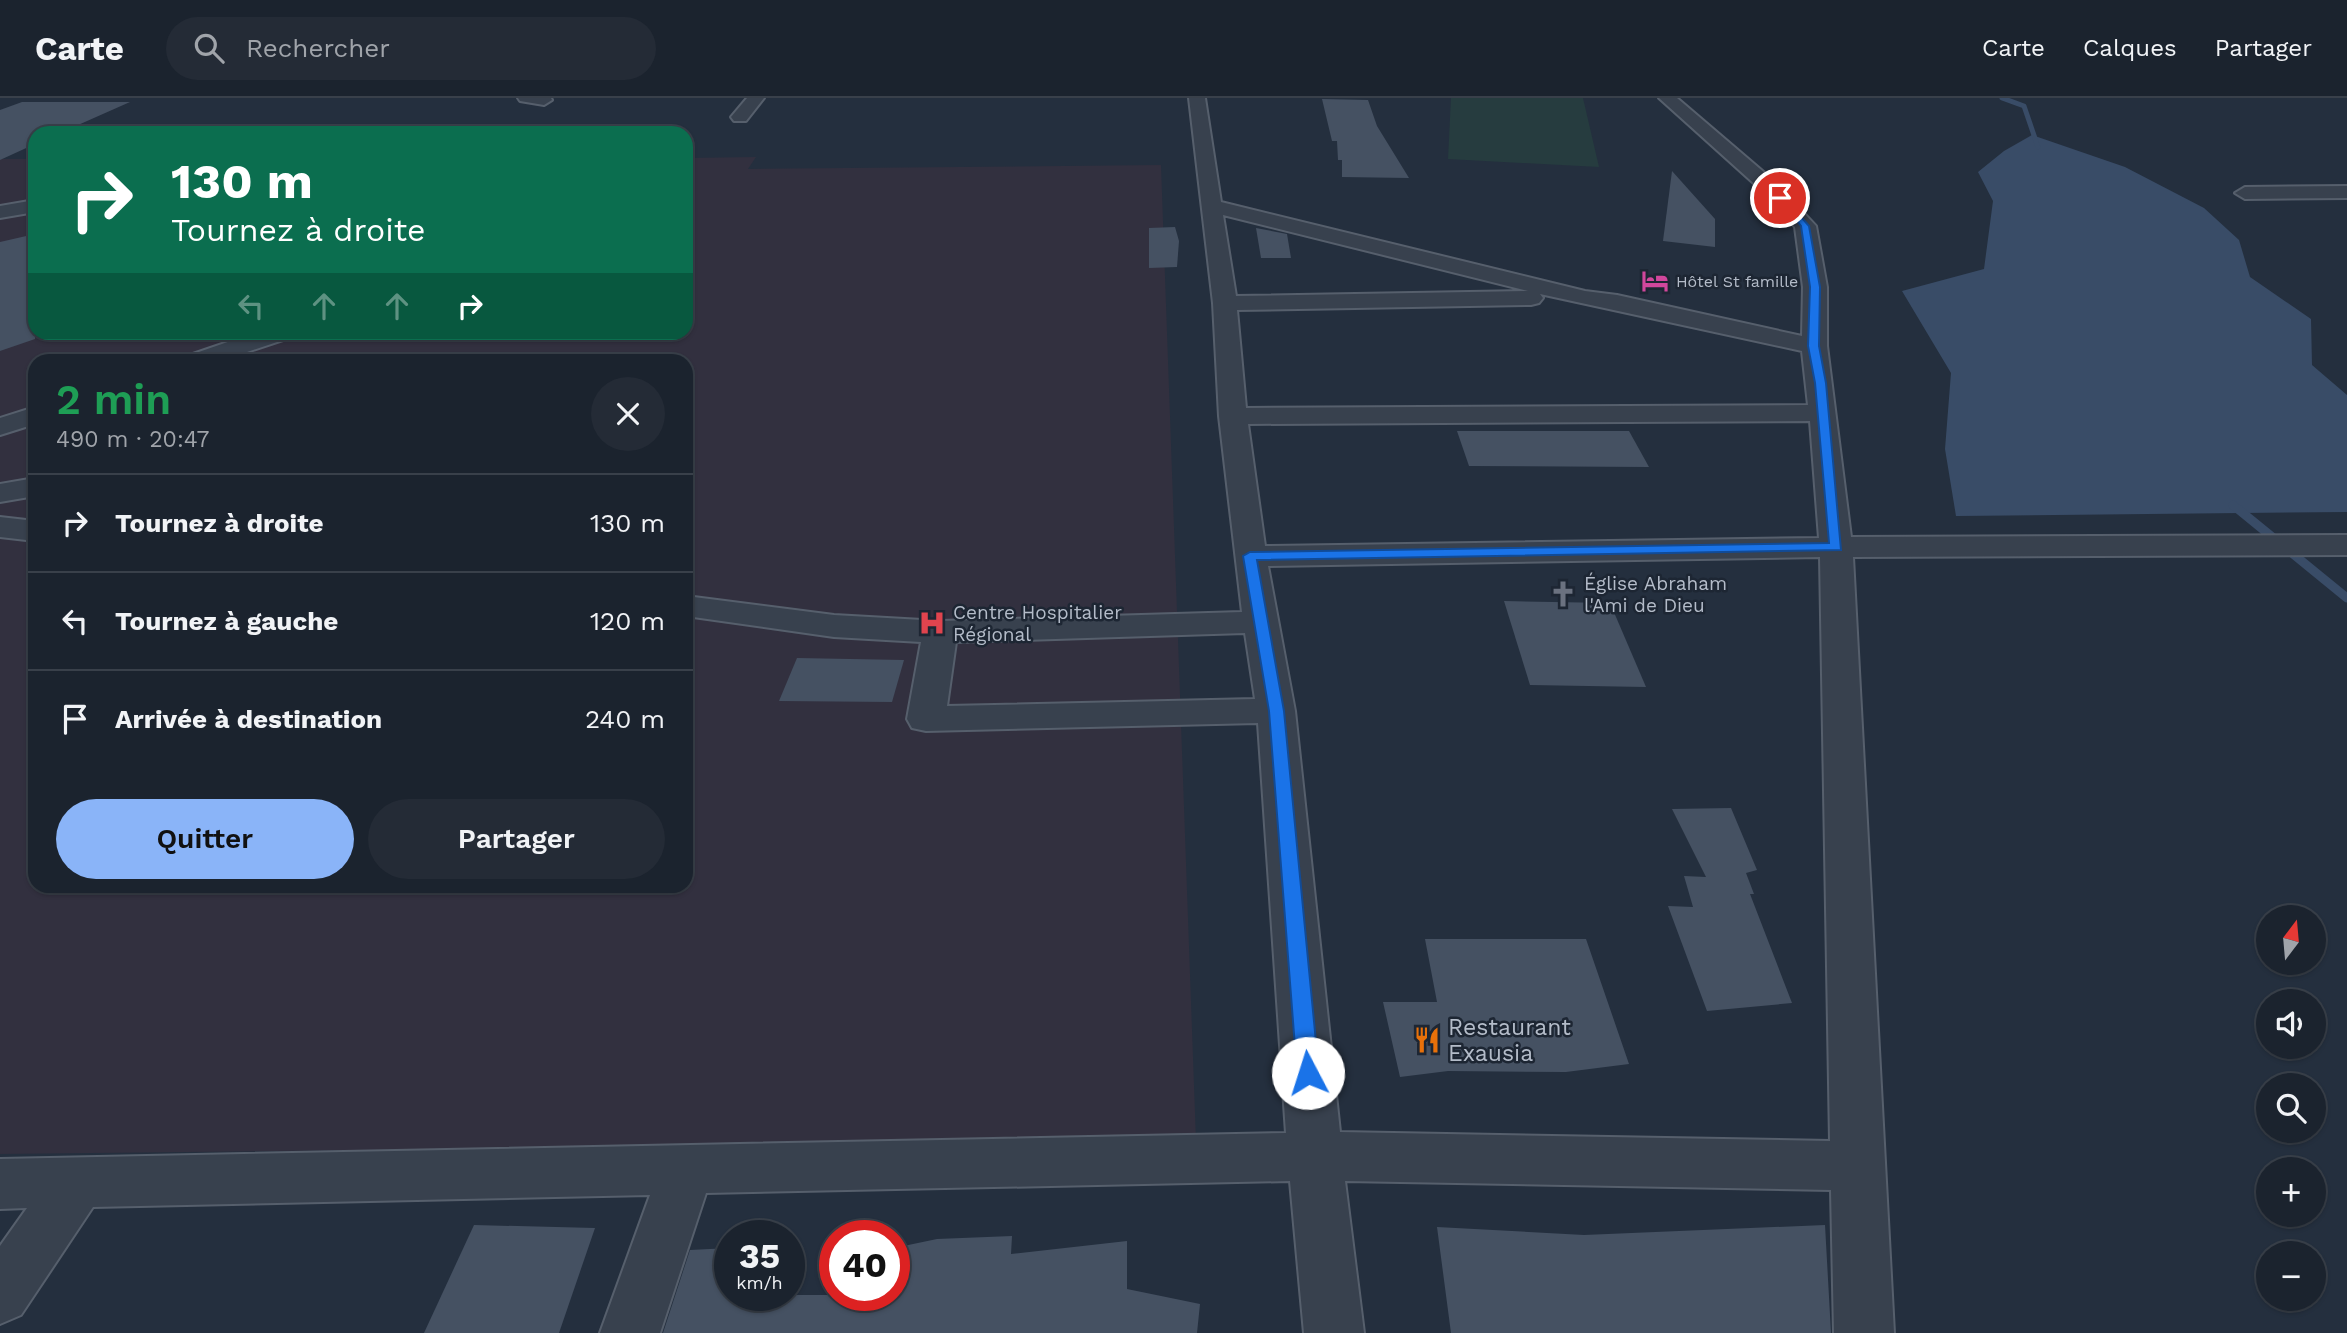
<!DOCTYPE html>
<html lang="fr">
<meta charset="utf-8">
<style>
body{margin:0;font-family:"Work Sans",sans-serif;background:#242b36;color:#f1f3f6;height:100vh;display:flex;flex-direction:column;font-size:26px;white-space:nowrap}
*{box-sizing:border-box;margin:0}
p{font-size:23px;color:#a0a4aa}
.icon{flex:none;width:38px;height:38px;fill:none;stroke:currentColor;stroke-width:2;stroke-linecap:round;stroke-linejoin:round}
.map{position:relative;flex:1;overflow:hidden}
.side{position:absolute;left:28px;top:256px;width:665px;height:539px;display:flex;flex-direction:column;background:#1b232e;border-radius:21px;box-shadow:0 2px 5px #0004,0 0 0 2px #39404a}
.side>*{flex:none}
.banner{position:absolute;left:28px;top:28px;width:665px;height:214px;border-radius:21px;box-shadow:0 2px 5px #0004,0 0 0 2px #39404a;background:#0b6e4f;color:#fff;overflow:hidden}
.needle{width:46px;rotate:16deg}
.fabs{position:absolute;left:2256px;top:807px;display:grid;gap:14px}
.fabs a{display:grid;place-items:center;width:70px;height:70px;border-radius:50%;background:#1b232e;box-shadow:0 2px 5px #0004,0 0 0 2px #39404a;font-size:35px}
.speed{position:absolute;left:714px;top:1122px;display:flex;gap:14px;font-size:35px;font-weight:700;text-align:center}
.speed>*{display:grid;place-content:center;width:91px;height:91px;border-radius:50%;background:#1b232e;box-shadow:0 2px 5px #0004,0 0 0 2px #39404a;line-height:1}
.speed small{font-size:18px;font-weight:400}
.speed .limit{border:10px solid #d22;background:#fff;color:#111}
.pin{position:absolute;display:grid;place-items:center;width:60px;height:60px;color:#fff;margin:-30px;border:4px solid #fff;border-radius:50%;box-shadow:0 2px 7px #0007}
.me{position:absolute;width:77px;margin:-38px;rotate:355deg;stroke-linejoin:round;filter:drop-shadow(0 0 5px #0008)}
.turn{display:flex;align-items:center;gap:24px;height:147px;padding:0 28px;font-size:32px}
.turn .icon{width:91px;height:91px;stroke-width:2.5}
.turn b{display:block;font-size:49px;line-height:60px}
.lanes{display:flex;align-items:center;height:66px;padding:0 28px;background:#0003;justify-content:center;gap:35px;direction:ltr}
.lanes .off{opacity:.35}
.round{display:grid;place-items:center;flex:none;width:74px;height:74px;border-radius:37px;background:#242b36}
.summary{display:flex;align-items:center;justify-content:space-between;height:119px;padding:0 28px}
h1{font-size:42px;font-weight:600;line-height:52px;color:#1e9e55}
.action{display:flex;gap:14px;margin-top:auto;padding:14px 28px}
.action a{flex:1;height:80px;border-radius:42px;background:#8ab4f8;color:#111;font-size:28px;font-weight:600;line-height:80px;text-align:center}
.action a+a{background:#242b36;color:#f1f3f6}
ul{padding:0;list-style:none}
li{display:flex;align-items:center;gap:21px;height:98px;padding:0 28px;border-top:2px solid #39404a}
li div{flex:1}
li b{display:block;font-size:26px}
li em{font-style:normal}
header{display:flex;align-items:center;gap:42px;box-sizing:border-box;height:98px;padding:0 35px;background:#1b232e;border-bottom:2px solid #39404a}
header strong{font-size:33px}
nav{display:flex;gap:38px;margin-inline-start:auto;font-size:24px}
.search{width:490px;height:63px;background:#242b36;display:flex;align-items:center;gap:18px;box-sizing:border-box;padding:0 24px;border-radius:38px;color:#a0a4aa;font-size:26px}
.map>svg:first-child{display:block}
</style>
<header>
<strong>Carte</strong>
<div class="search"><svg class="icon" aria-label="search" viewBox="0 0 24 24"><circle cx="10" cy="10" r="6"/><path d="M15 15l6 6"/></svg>Rechercher</div>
<nav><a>Carte</a><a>Calques</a><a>Partager</a></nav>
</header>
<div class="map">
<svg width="2347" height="1235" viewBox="0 0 2347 1235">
<rect width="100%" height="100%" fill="#242f3e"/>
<path fill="#32303f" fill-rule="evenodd" d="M756,59l-8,12 413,-4 35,976 -1196,13v-995h35v173h651v-174zM35,262h651v526h-651z"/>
<path fill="#263c3f" d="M1451,0h132l16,69 -151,-8z"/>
<path fill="#394c67" d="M2032,37l93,32 79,41 35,32 11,37 61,42 1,46 35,30v117l-391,4 -11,-67 6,-76 -49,-82 82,-22 9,-68 -15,-29 26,-21z"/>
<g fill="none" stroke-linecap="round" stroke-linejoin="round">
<path stroke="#394c67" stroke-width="5" d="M2002,0l22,8 14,41"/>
<path stroke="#394c67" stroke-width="9" d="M2233,407l114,93"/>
</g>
<g fill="#455162">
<path d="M1322,1l46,1 9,26 32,52 -67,-1v-17h-4l-1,-19h-5z"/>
<path d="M22,4h108l-70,31h-25v11l-35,16v-50z"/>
<path d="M1672,73l43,48v28l-52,-6z"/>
<path d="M1175,129l4,14 -2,26 -28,1v-40z"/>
<path d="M1256,130l31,6 4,24h-30z"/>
<path d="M35,136v105l-35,12v-109z"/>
<path d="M1457,333h172l20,36 -180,-1z"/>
<path d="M1504,503l106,2 36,84 -116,-2z"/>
<path d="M797,560l107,2 -12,42 -113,-1z"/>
<path d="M1731,710l26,62 -11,3 8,21h-4l42,109 -85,8 -39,-105 25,1 -9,-31 22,1 -34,-68z"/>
<path d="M1425,841h161l43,125 -63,8 -118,-1 -48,6 -17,-75h54z"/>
<path d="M474,1127l121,3 -36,105h-135z"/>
<path d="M1825,1127l6,108h-380l-14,-106 147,8z"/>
<path d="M1012,1138l-1,18 116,-13v48l73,15 -3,29h-534l27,-83 40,-2v47h164v-47l43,-9z"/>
</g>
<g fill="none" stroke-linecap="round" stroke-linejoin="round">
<g stroke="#565f6c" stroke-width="4">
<g id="minor">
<path d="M518,0h33l1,2 -8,5 -24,-4z"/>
<path d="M747,0h17l-18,23h-12l-3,-4z"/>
<path d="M1189,0h16l16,104 364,89 32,4 185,41 1,-49 -8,-60 -36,-39 -100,-90h18l96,82 43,46 11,61v59l24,191 496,-2v20l-494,2 41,776h-60l-3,-143 -486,-9 19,152h-60l-14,-152 -584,12 -46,140h-60l50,-138 -557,12 -72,108 -21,9v-78l27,-38 -27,1v-50l1286,-26 -28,-410 -332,8 -14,-3 -5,-9 14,-77 -87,-5 -148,-21v-20l148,19 106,6 302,-9 -23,-196 -6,-113zM1223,117l305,76 -292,5zM1540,196l262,57 6,54 -562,3 -9,-98 294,-5 8,-2 4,-5zM1810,323l9,117 -554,8 -17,-122zM1820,459l10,584 -490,-9 -45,-421 -27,-145zM1245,535l10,66 -308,7 9,-64z"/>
<path d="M2347,88v12l-102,1 -10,-6 10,-6z"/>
<path d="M35,102v12l-35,6v-12z"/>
<path d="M257,234h38l-3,5 -69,23h-37l4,-5z"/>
<path d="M35,309v17l-35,11v-17z"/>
<path d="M35,380v18l-35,6v-18z"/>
<path d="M0,419l35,4v20l-35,-4z"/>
</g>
</g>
<use href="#minor" fill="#38414e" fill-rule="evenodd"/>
</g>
<path fill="#1a73e8" stroke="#114b97" stroke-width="2" d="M1777,98h6l26,30 11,61 -1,59 7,37 15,167 -584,10 27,151 35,362 -4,6 -7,2 -8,-2 -3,-6 -28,-362 -26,-155 7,-4 579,-9 -14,-160 -7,-37 2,-59 -9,-61z"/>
<defs>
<g id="hotel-bare" transform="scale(2.1)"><path d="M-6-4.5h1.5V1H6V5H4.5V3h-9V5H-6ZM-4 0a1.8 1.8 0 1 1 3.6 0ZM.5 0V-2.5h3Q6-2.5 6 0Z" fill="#d1479c" stroke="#1d2633" stroke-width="2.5" paint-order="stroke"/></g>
<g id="church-bare" transform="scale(2.1)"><path d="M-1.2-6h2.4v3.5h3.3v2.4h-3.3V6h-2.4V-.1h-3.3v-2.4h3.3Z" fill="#6b7280" stroke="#1d2633" stroke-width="2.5" paint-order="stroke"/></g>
<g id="hospital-bare" transform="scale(2.1)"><path d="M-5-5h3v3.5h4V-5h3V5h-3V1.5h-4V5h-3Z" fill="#e0444e" stroke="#1d2633" stroke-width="2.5" paint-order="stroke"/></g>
<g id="restaurant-bare" transform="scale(2.1)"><path d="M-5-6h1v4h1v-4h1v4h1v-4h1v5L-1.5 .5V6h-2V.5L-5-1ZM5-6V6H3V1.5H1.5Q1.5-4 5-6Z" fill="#e8710a" stroke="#1d2633" stroke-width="2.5" paint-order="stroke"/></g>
</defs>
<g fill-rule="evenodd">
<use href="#hotel-bare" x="1655" y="183"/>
<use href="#church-bare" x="1563" y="496"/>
<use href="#hospital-bare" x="932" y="525"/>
<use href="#restaurant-bare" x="1427" y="942"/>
</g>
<g text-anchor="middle" stroke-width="5" stroke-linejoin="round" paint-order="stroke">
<g font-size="16" fill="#b4bcc9" stroke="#1d2633" text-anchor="start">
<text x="1676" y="189">Hôtel St famille</text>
</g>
<g font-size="19" fill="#b4bcc9" stroke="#1d2633" text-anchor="start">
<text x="1584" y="492">Église Abraham<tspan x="1584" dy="22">l'Ami de Dieu</tspan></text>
<text x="953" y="521">Centre Hospitalier<tspan x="953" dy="22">Régional</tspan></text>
</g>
<g font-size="23" fill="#b4bcc9" stroke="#1d2633" text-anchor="start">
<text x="1448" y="937">Restaurant<tspan x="1448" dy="26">Exausia</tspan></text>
</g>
</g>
</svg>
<div class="fabs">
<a><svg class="needle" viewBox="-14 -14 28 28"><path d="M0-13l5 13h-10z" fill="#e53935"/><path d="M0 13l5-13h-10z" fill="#a0a4aa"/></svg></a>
<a><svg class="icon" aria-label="sound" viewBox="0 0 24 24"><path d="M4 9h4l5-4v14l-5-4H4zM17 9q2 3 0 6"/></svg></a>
<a><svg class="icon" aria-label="search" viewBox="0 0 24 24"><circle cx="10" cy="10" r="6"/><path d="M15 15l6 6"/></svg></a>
<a>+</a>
<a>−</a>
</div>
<div class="speed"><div>35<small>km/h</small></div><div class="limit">40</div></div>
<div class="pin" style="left:1780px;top:100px;background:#d93025"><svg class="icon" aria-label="arrive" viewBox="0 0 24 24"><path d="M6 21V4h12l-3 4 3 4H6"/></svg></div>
<svg class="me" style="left:1308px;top:975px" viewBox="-20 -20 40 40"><circle r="19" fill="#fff"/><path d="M0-13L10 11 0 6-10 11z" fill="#1a73e8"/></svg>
<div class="banner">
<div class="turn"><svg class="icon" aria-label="right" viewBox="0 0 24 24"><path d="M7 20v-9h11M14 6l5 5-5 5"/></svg><div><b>130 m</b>Tournez à droite</div></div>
<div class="lanes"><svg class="icon off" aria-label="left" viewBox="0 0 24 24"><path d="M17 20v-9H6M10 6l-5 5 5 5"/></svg><svg class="icon off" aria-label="ahead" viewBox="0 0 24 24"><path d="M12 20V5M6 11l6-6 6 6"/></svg><svg class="icon off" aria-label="ahead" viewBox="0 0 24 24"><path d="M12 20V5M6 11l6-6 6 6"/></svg><svg class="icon" aria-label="right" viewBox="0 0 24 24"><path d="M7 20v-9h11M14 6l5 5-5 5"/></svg></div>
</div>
<section class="side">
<div class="summary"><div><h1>2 min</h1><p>490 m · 20:47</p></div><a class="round"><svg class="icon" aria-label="close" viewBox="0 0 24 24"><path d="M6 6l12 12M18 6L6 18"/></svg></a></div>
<ul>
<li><svg class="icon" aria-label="right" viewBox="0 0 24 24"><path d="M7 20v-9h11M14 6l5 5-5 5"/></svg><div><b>Tournez à droite</b></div><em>130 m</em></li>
<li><svg class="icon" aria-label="left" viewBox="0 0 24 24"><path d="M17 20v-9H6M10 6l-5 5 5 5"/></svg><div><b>Tournez à gauche</b></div><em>120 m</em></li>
<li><svg class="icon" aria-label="arrive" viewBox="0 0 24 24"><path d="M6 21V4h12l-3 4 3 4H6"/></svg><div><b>Arrivée à destination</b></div><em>240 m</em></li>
</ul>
<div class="action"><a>Quitter</a><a>Partager</a></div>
</section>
</div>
